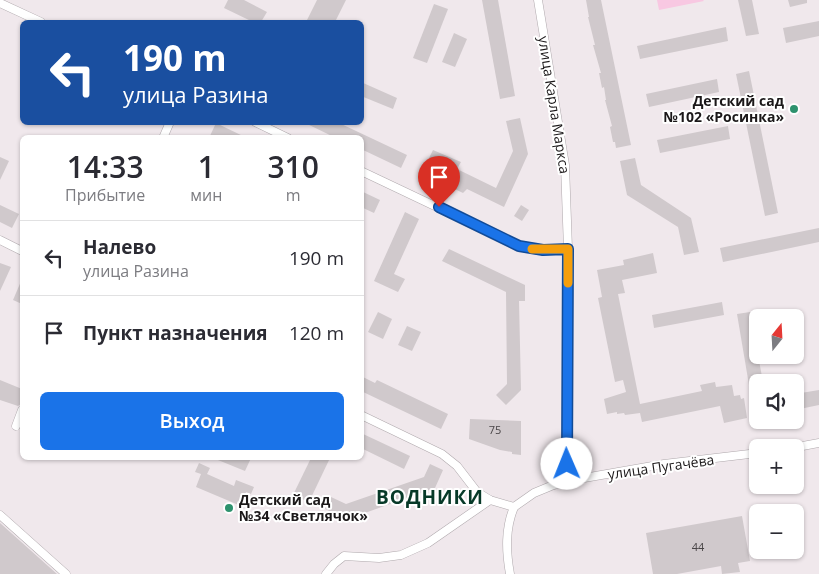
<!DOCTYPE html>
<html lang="ru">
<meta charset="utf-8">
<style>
body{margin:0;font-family:"Open Sans",sans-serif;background:#f2f2f3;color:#2b2b33;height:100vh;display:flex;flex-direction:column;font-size:19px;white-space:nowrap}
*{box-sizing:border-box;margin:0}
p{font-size:16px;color:#7c7c81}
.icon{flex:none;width:28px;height:28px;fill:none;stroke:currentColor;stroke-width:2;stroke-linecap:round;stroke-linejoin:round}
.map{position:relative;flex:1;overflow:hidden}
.drawer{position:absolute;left:20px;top:135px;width:344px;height:325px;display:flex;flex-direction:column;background:#fff;border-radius:8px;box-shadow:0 1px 4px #0004}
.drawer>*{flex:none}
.guide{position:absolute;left:20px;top:20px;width:344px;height:105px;border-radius:8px;box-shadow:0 1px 4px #0004;background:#1a4fa0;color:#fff;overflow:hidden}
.needle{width:32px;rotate:18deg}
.buttons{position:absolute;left:749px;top:309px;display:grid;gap:10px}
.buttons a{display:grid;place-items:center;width:55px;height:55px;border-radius:8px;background:#fff;box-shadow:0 1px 4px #0004;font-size:25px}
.pin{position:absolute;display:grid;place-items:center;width:42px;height:42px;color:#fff;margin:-51px -21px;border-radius:50% 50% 50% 0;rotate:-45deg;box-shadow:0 0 5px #0007}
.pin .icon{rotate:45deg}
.me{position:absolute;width:55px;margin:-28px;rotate:359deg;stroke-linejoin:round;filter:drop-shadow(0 0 4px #0008)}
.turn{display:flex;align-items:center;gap:18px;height:105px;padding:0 20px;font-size:22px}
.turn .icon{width:65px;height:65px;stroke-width:2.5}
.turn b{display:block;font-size:35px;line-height:42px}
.eta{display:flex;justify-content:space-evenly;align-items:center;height:85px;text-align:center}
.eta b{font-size:30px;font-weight:600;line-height:35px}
.cta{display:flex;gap:10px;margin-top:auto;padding:10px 20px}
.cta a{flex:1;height:58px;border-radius:8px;background:#1a73e8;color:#fff;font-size:20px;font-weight:600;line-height:58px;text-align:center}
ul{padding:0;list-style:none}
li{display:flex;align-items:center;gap:15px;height:75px;padding:0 20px;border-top:1px solid #e1e1e2}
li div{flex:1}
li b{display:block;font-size:19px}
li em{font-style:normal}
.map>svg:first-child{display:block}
</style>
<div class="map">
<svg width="819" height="574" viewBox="0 0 819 574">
<rect width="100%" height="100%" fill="#f0e8ec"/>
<path fill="#f8c8e2" d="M657,0h46l1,1 -45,9z"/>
<g fill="#d0c9cc">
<path d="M228,0h16l23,12 -6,10h-8l-29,-14z"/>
<path d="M317,0h29l-11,22h-29z"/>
<path d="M482,0h16l17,96 -15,3z"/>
<path d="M586,0h15l30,145 -15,3 -1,-6h-2l-3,-15 2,-1 -7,-26h1l-2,-13 -2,1 -3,-15h2l-8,-28h2l-7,-28h1z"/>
<path d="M738,0h14l7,34 -13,2z"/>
<path d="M788,0h19v3l-17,4z"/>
<path d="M434,4l14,5 -21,54 -14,-5z"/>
<path d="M819,21v15l-33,7 -3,-15z"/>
<path d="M726,27l2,14 -88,18 -3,-13z"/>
<path d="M454,33l13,6 -12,28 -13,-5z"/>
<path d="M749,71l29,142 -13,3 -29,-142z"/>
<path d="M717,79l2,13 -70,15 -3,-13z"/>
<path d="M361,82l36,16 -4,11 -32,-13z"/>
<path d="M520,118l8,36 -24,53 -37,-18 -4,4 -29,-14 4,-10 -12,-5 7,-14 28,12 -4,7 39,19 17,-37 -7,-30z"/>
<path d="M303,122h34l70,33 -6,13 -40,-19v-11h-25z"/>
<path d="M216,123l31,15h-38z"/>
<path d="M728,126l2,13 -70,14 -3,-13z"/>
<path d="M0,157l9,4 -9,19z"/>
<path d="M635,158l6,27 50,33 8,34 -15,3 -6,-28 -51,-32 -7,-34z"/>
<path d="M361,191l19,9 -6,13 -13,-6z"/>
<path d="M0,205l19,9 -7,14 -12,-6z"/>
<path d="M521,205l8,5 -7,11 -8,-5z"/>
<path d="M405,212l14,7 -25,55 11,5 -7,13 -24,-11z"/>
<path d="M819,228v14l-96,20 -3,-14z"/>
<path d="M449,249l76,36v16h-6l2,89 -15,15 -10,-10 11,-11 -1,-92 -64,-31z"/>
<path d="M653,253l4,20 -35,7 3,13 -7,1 22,110 62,-13 -2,-6 15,-3 1,5 16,-2 2,11 6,-1 1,4 3,-1 3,20 -23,5 -4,-17 -78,16 -2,-9 -15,2 -1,-2 -7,1v-2l-10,2 -3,-15 22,-7 -3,-12 -8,2 -17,-84 4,-1 -5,-27 27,-5 -1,-5z"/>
<path d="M0,263l11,4 -11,24z"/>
<path d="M22,279v25l-9,-4z"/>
<path d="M722,302l2,13 -70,13 -2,-13z"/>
<path d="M378,312l14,7 -9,20 -15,-7z"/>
<path d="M750,312l13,70 -14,3 -12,-71z"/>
<path d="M407,326l14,6 -9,19 -14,-6z"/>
<path d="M361,376l14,7 2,-3 71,34 -7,15 -80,-38z"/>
<path d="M0,380l22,9 -1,15 -3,2 -18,-6z"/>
<path d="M819,390v15l-24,5v-16z"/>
<path d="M470,419l51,2v34l-9,-1v-2l-12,-2 -31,-11z"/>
<path d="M361,433l49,23 -6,13 -43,-21z"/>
<path d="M213,458h38l-6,13z"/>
<path d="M311,458h19l-21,44 -16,-7z"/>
<path d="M199,463l11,5 -3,6 27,12 2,-6 18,7 -3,7 -5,-2 -5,14 -45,-19 5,-13 -6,-2z"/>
<path d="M430,464l13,6 -8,18 -87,31 -23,-10 6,-12 15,7 78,-27z"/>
<path d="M742,516l8,45 -12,2 2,9 -18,2 -1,-8 -44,8h-24l-7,-41z"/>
<path d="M0,523l57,51h-57z"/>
</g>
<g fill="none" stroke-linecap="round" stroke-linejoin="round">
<g stroke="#afa8ac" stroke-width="9">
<g id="minor">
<path d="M538,0l27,165 3,84 -1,232"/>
<path d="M0,3l41,19"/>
<path d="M255,122l33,16"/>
<path d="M163,138l7,-16"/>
<path d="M361,171l158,75 24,4 25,-1"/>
<path d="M0,240l22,11"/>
<path d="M361,415l81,39 15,12 20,26 13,8 24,7 20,-14 17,-7 16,-5 97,-17 94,-11"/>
<path d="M16,426l6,-16"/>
<path d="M792,448l27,-5"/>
<path d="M0,515l66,59"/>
<path d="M326,574l8,-10 10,-8 35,2 22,-3 27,-12 62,-43"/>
<path d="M510,574c-4,-23 -5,-45 4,-67"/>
</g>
</g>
<use href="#minor" stroke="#fff" stroke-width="8"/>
</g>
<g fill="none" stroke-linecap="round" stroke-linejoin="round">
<g stroke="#114b97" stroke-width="12">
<path id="route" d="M439,207l80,39 24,4 25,-1 -1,215"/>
</g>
<use href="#route" stroke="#1a73e8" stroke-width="9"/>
<path stroke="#f59e0b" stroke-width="9" d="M532,249h36v34"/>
</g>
<g fill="#2e926e" stroke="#fff" stroke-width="2">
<circle cx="794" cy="109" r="5"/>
<circle cx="229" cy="508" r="5"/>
</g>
<g text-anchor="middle" stroke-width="4" stroke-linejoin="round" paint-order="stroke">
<g font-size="11" fill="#484446">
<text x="495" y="434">75</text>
<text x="698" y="551">44</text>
</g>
<g font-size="14" font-weight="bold" fill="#1b1819" stroke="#fff" text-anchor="end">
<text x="784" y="106">Детский сад<tspan x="784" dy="16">№102 «Росинка»</tspan></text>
<text x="239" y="505" text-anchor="start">Детский сад<tspan x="239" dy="16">№34 «Светлячок»</tspan></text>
</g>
<g font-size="14" fill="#1b1819" stroke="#fff">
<text transform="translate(554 105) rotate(81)" y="5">улица Карла Маркса</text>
<text transform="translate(661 467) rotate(-8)" y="5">улица Пугачёва</text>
</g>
<g font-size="19" font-weight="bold" letter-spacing="1" fill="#073928" stroke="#fff">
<text x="430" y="504">ВОДНИКИ</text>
</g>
</g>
</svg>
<div class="buttons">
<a><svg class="needle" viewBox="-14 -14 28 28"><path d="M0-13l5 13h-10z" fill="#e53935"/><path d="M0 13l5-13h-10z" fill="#7c7c81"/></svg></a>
<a><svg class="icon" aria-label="sound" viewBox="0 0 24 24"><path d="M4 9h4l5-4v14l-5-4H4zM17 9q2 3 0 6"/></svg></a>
<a>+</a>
<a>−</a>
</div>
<div class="pin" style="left:439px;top:207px;background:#d93025"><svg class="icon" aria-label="arrive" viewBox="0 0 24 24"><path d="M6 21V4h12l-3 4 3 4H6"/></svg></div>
<svg class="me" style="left:567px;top:464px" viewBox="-20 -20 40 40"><circle r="19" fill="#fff"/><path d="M0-13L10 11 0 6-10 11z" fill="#1a73e8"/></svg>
<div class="guide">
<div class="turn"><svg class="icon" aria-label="left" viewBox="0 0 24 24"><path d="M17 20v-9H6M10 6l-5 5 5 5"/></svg><div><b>190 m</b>улица Разина</div></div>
</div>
<section class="drawer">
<div class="eta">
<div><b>14:33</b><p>Прибытие</p></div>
<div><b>1</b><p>мин</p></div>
<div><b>310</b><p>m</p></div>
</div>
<ul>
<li><svg class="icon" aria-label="left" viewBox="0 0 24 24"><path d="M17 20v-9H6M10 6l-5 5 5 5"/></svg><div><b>Налево</b><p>улица Разина</p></div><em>190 m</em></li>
<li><svg class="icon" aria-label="arrive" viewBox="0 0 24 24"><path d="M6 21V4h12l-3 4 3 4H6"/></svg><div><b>Пункт назначения</b></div><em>120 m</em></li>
</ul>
<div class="cta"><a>Выход</a></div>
</section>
</div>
